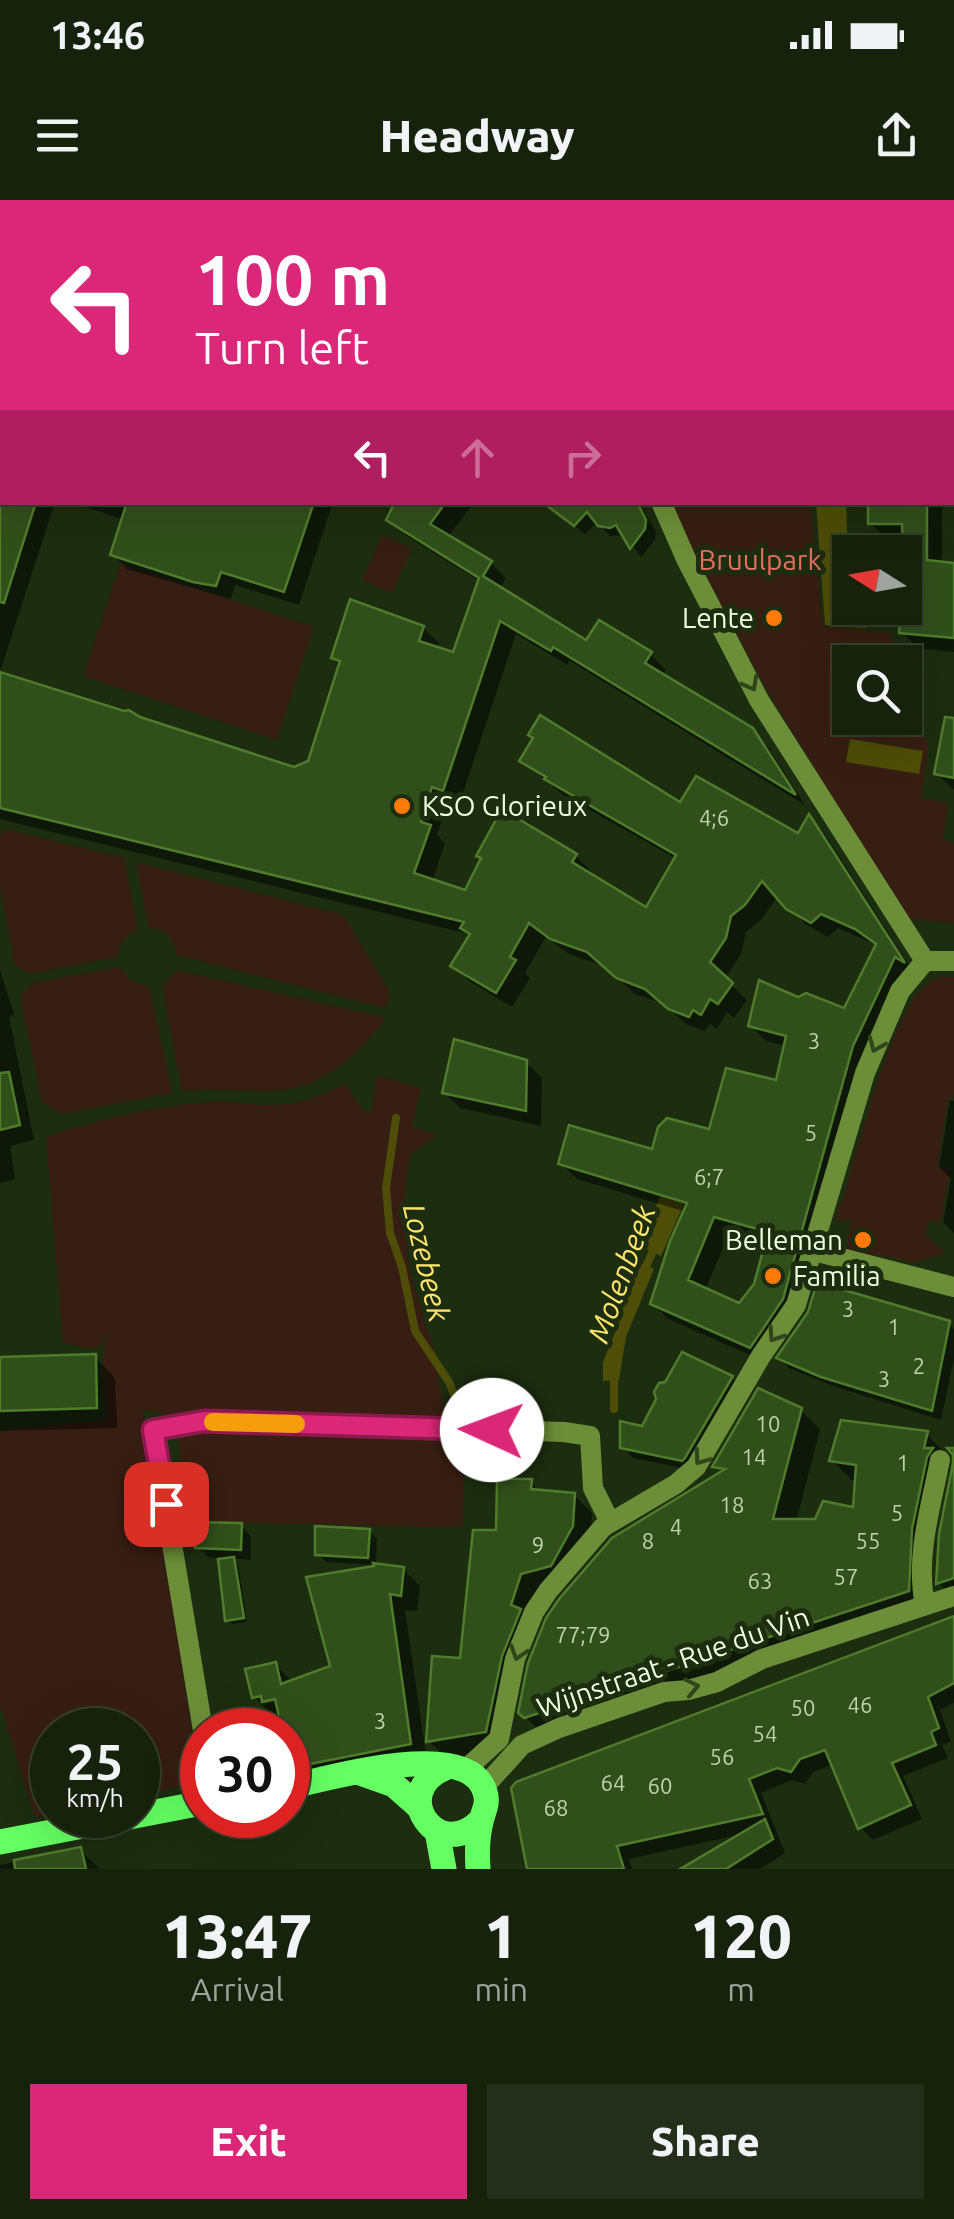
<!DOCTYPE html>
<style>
body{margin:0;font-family:Ubuntu,sans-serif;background:#232f1a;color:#f1f3f6;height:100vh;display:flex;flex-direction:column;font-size:38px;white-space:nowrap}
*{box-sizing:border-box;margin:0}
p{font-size:32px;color:#9ea49d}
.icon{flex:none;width:55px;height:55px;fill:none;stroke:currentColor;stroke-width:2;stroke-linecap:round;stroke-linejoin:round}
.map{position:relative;height:1669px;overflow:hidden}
.sheet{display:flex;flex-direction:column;background:#16220c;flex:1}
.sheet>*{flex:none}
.top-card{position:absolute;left:0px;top:0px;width:955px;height:305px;box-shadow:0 10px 40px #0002,0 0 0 2px #353f2d;background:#db2777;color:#fff;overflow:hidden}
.needle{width:65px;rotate:281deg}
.tools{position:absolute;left:832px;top:335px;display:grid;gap:20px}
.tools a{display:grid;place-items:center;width:90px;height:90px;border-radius:0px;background:#16220c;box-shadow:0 10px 40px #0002,0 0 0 2px #353f2d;font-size:50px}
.speed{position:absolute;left:30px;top:1508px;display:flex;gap:20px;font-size:50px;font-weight:700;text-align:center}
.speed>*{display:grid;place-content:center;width:130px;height:130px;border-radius:50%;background:#16220c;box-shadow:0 10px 40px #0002,0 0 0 2px #353f2d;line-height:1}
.speed small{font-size:25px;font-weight:400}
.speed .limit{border:15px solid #d22;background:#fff;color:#111}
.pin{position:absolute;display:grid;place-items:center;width:85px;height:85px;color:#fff;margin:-42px;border-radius:20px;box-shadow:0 5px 15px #0006}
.me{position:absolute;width:110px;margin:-55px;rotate:272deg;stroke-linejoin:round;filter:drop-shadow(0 0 8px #0008)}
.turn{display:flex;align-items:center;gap:35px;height:210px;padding:0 30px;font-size:45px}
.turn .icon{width:130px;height:130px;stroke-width:2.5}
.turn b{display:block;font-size:70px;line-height:85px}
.lanes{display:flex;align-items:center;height:95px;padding:0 30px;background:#0003;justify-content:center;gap:50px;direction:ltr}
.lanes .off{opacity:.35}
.eta{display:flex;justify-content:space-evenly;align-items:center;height:170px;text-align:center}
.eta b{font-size:60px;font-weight:800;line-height:70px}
.action{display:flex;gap:20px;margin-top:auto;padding:20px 30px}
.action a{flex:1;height:115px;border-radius:0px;background:#db2777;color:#fff;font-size:40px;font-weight:800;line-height:115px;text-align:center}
.action a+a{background:#232f1a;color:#f1f3f6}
.status{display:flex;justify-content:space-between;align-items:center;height:70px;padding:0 50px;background:#16220c;direction:ltr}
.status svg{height:28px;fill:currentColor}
header{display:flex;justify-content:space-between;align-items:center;height:130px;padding:0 30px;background:#16220c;font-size:45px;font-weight:800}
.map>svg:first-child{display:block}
</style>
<div class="status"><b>13:46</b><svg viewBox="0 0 49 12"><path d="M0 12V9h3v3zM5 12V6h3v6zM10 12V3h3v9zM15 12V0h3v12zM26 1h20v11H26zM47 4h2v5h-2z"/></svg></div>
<header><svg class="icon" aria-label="menu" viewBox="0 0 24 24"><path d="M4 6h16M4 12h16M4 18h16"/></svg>Headway<svg class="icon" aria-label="share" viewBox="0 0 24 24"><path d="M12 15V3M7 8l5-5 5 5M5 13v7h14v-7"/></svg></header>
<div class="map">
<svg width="954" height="1669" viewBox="0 0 954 1669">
<rect width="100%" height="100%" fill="#1d2d10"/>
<g fill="#371e12">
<path d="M668,303h142l13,123 68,7 7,29h-48v56h55v-10l24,36 -8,54 27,5 -5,37 11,3v80l-46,-4 -143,-232z"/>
<path d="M382,335l30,13 -20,45 -30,-13z"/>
<path d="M120,364l194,63 -37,113 -194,-64z"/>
<path d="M4,629l120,29 14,71 -15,11 -6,17 -87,17 -15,-8 -15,-78v-52z"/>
<path d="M136,662l207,53 44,72 3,8 -5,13 -208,-53c-4,-17 -10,-26 -28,-27z"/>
<path d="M120,767l11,14 18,6 23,106 -111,21 -19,-13 -22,-104 12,-14z"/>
<path d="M177,770l209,48c-29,38 -65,73 -117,73 -30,0 -57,-3 -87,0l-20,-104z"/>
<path d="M939,777h15v115l-1,6h-5l-11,70 13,2 -10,53 -12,-2 -3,14 20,18 -37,11 -2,-4 -60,-10 5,-28 -16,-3c23,-51 53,-225 104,-242z"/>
<path d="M377,875l44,13 -9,39 26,8 -28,19 -7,58 7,60 23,74 12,73 -275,-4 -27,-6 53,350 1,23 -59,14v-66h-86v85l-16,3 -36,-112v-275l108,-11 -5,-56 4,-32 -5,12 -7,5 -32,-6 -17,-206c53,-18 106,-30 161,-35 24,-2 47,4 71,3 23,-1 46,-11 67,-21l19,27 7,2z"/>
<path d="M202,1231l263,7 -2,89 -272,-5 -13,-81z"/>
</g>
<g fill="#4e4e08">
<path d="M816,303h30l4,105h19l-3,20 -41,-3z"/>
<path d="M850,539l73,12 -4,23 -73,-12z"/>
<path d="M660,996l24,8 -23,52 -21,-10z"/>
<path d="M635,1060l19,9 -28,68 -7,43 -16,1v-19l15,-37 -3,-16z"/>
</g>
<g fill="#0007" fill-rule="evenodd">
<path d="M0,0h101l1,2h-100l-2,53z"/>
<path d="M811,0h101l2,2h-102z"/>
<path d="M952,246h2l-2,42z"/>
<path d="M5,302h50l-55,170v-155z"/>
<path d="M71,302h262l-34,103 -64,-20 -4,14 -104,-30 -14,-15 11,-34z"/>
<path d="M398,302h76l-26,35 43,26 15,15 -6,11 87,54 63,11 16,16 -4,6 89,54 17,17 37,58 -235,-144 -3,4 -51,-31 -57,171 -11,-4 -11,34 8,8 -13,39 34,11 110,-37 15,15 -2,4 58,35 30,-51 -114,-64 -41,-35 277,77 10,-19 15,15 90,140 -3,-2 -145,391 -98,-43 -16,-16 34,-91 -109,-33 -16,-16 93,-11 56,-20 68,-49 8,-37 -20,-5 -16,-16 48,-26 48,12 31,-64 -3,-3 -36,-16 -10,9 -23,-13 -27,-28 -17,24 -15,12 -5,22 -16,25 22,21 -13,18 -7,-6 -10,17 -7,-5 -5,7 -19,-7 -22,-20 -29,-10 -29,-27 -37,-13 -23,-17 -21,36 5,5 -18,29 -43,-26 -16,-16 18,-29 -2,-2 -469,-115v-144l294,95 16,-8 32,-97 -8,-7 89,-30 16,15 -3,7 19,6 26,-74 -76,-47 -16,-16zM730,1032l38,10 -12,43 -16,21 -35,-16z"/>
<path d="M555,302h84l17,30 -1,8 -14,17 -16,-22 -15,1 -13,-14 -12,12 -16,-12z"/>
<path d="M871,302h71v62l12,1v87l-36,-4 -17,-16 4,-24v-68h-18l-17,-17z"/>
<path d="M954,556v34l-18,-17z"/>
<path d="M0,770l14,44 -5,3 25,123 -24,6 5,33 -15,4z"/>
<path d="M526,862l16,16 -1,48 -81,-18 -16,-16z"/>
<path d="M950,900l4,1v132l-11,-11 8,-43 -12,-12z"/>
<path d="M810,1113l139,11 5,5v29l-13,62 -108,-34 -44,-18 -10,-10z"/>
<path d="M683,1155l49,23 10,10 -49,82 -60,-12 -10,-11 20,-18z"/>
<path d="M95,1157l20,21 2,50 -117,3v-71z"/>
<path d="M801,1210l19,20 -24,92h20l39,-11 2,-30 -6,-1 -19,-20 94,-26 20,19 -2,10 7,7 -6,7 -15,73 -2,61 -387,121 -20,-20 202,-239 -8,-7zM601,1492l2,5 -62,18v-5z"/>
<path d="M954,1273v118l-5,2 -10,-10z"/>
<path d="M531,1282l11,11 32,2 18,18 -2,31 -21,39 -31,8 -35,158 -57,9 -17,-17 33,-81 36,-127z"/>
<path d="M241,1326l10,10v24l-19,-2 6,6 9,58 -15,2 -4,-4 -8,-62 -12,-1 -11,-11z"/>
<path d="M369,1331l8,8 -1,26 -50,-3 -8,-8z"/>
<path d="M403,1369l17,17 -3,25 -12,-1 22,151 -118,22 -17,-17 -4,-36h-4l-2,-11 -6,-6 -5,1 -17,-17 21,-33 18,19 41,-15zM264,1499h24l-24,5z"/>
<path d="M954,1419v84l-14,7 11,31 -9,4 6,13 -45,18 19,43 -49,21 -13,-13 -26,-63 -21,8 -8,12 -13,-4 -31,13 24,60 -25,16h-76l49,-33 -104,23 3,10h-99z"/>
<path d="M80,1650l20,19h-100v-4z"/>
</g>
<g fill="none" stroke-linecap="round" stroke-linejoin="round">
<g stroke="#4e4e08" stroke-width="8">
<path d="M396,918l-10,70 4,45 12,34 13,64 34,51 11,27"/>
<path d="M643,1074l12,-28"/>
<path d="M614,1173v36"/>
</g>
</g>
<g fill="#314f1b" stroke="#4f7c2b" stroke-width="2.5" fill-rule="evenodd">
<path d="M0,302h36l-32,101 -4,-1z"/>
<path d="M127,302h187l-30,90 -63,-20 -5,14 -23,-4 -83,-27z"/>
<path d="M395,302h51l-16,22 62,37 -9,15 103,64 13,-20 53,32 -7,11 108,65 43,67 -243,-148 -2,4 -51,-30 -57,170 -11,-4 -11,35 10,3 -17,48 51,17 16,-32 -5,-2 26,-47 75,45 -5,8 74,45 30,-52 -132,-76 2,-2 -27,-16 14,-23 -5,-3 12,-20 140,87 16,-26 102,57 11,-19 96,149 -10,-6 -42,89 -70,253 -33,49 -100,-44 20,-63 17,-38 -129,-39 11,-39 83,24 6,-22 9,-9 42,11 17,-61 50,12 10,-44 -38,-10 11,-46 39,17 8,-4 38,15 32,-64 -21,-15 -34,-15 -10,9 -25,-14 -24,-28 -17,24 -14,11 -5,22 -16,24 23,21 -15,21 -8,-5 -9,16 -8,-5 -4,7 -21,-8 -23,-20 -29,-11 -29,-26 -37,-13 -21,-16 -19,34 6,3 -20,33 -46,-27 20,-32 -10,-6 4,-6 -464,-114v-136l124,39 5,-1 11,7 154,50 14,-6 32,-100 -9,-3 19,-59 74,27 -5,15 34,11 26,-74 -93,-58zM714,1017l54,15 -14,52 -15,19 -51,-23z"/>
<path d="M542,302h95l9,18 -1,9 -15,20 -14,-24 -6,3 -12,-2 -11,-14 -13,14z"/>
<path d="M868,302h59v58l27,3v75l-55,-5 2,-25h4l-3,-84h-34z"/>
<path d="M945,517l9,1v60l-20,-4z"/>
<path d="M454,839l73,21 -1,51 -84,-18z"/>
<path d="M9,872l11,53 -20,5v-57z"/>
<path d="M817,1082l133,39 -18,90 -111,-34 -45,-19 32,-46z"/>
<path d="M682,1152l51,24 -48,82 -3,3 -62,-13v-27l22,5 14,-27 -2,-7 5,-9 6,-1z"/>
<path d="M96,1154l1,54 -97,3v-54z"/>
<path d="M758,1188l44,20 -29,111h42l8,-18 30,6 3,-42 -27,-4 12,-41 87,11 -4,17h9l-6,9 -15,72 -3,62 -385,127 -6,-5 10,-50 18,-45 13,-19 53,-61 113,-69 -13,-2z"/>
<path d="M947,1248h7v130l-18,6 3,-50 14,-71v-8z"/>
<path d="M497,1279h35l-1,10 44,4 -2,33 -22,40 -30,8 -10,31 10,4 -19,47 -16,76 -60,10 6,-86 28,2 13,-128h23z"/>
<path d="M191,1322l51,1 -1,27 -46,-2z"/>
<path d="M315,1326l55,3 -2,29 -53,-3z"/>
<path d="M234,1357l10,61 -19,3 -7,-62z"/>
<path d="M373,1363l31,4 -3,29 -11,-2 21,150 -121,24 -2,-38h-6l-7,-31 -13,3 -1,-6 -9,2 -7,-29 31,-7 5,22 49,-18 -24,-89 68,-11z"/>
<path d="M954,1416v67l-26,14 11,31 -8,4 5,13 -44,18 19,42 -53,24 -33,-79 -25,9 -9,13 -14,-4 -28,11 14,35 -146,32 7,23h-97l-16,-81 5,-6z"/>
<path d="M765,1619l8,20 -47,30h-46z"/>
<path d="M81,1647l5,22h-71l-1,-9z"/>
</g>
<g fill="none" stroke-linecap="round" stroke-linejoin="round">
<g stroke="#6c8e38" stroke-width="20">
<path d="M503,2l1,-2"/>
<path d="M661,302l26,59 72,139 166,261"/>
<path d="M814,1051l140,36"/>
<path d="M925,1405c-10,-48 6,-99 15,-145"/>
<path d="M203,1530l-50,-300 51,-9 360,11 26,4 3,52 17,34"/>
<path d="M465,1570l34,-31 16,-80 19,-47 14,-21 55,-64 73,-43 20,-17 65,-111 35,-51 69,-232 35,-82 25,-30h29"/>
<path d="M484,1587l38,-42 37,-17 105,-36 24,-2 29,-8 45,-23 192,-63"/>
</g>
<path stroke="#c9ff73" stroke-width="20" d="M351,0v2"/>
<g stroke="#65ff63" stroke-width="25">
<path d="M320,2l9,-2"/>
<path d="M483,2l3,-2"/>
<path d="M0,88l2,-1"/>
<path d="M445,1568c-57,24 -7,97 36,52"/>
<path d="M360,1573l34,12 25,22"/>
<path d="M288,1587c40,-8 181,-51 197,5 4,12 -2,19 -4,30 -4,15 -4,32 -3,47"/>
<path d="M437,1631l7,38"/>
<path d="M0,1642l202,-39"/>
</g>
</g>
<defs><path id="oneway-chevron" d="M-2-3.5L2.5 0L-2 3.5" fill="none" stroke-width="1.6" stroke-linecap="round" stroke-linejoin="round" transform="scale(2.5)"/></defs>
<g stroke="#31451a">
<use href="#oneway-chevron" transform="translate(751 484) rotate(62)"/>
<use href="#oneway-chevron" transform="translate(876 845) rotate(113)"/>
<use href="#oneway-chevron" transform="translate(775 1135) rotate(124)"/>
<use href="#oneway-chevron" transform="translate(701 1258) rotate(126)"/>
<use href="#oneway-chevron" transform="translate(518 1453) rotate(108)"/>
<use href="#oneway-chevron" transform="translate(692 1487) rotate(-12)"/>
</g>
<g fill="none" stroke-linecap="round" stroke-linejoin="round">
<g stroke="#8e194d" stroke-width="25">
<path id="route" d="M166,1304l-13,-74 51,-9 288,9"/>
</g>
<use href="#route" stroke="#db2777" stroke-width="18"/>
<path stroke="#f59e0b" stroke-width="18" d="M213,1222l83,2"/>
</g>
<g fill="#ff7a08" stroke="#1d2d10" stroke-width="4">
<circle cx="774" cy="418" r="10"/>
<circle cx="402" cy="606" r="10"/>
<circle cx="863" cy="1040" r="10"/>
<circle cx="773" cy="1076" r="10"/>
</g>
<g text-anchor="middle" stroke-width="10" stroke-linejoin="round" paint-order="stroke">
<g font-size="22" fill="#bfd3ac">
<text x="714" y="626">4;6</text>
<text x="814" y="849">3</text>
<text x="811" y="941">5</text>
<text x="709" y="985">6;7</text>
<text x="848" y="1117">3</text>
<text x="894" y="1135">1</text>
<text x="919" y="1174">2</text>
<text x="884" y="1187">3</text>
<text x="768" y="1232">10</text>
<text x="754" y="1265">14</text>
<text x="903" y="1271">1</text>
<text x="732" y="1313">18</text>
<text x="897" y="1321">5</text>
<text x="676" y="1335">4</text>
<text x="648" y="1349">8</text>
<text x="868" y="1349">55</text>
<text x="538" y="1353">9</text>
<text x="846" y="1385">57</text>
<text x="760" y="1389">63</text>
<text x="583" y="1443">77;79</text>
<text x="860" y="1513">46</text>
<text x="803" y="1516">50</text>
<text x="380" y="1529">3</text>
<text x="765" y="1542">54</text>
<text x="722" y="1565">56</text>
<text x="613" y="1591">64</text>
<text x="660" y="1594">60</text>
<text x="556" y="1616">68</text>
</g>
<g font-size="28" fill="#e86e5f" stroke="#1d2d10">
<text x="760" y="370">Bruulpark</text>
</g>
<g font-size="28" fill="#eeffdc" stroke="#1d2d10" text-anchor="end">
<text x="754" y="428">Lente</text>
<text x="422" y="616" text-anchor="start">KSO Glorieux</text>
<text x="843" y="1050">Belleman</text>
<text x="793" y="1086" text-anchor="start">Familia</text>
</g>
<g font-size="28" fill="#eeffdc" stroke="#1d2d10">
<text transform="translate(673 1462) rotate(-19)" y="10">Wijnstraat - Rue du Vin</text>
</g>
<g font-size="30" font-style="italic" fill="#ffe56a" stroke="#1d2d10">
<text transform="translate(426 1063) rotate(77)" y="10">Lozebeek</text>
<text transform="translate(622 1074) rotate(-70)" y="10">Molenbeek</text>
</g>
</g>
</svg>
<div class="tools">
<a><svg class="needle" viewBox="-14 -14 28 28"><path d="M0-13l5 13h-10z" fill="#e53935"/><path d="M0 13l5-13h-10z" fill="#9ea49d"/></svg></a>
<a><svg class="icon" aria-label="search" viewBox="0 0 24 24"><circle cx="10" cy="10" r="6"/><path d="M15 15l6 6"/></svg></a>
</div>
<div class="speed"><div>25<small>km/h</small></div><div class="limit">30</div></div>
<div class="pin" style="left:166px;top:1304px;background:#d93025"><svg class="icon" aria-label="arrive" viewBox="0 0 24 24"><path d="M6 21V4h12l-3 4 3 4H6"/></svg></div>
<svg class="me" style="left:492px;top:1230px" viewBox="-20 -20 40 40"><circle r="19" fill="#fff"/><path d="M0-13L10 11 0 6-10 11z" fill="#db2777"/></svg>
<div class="top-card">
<div class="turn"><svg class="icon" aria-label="left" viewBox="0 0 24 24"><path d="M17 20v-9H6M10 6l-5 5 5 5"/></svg><div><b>100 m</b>Turn left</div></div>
<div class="lanes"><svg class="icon" aria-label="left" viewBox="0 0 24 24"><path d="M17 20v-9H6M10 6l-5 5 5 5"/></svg><svg class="icon off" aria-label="ahead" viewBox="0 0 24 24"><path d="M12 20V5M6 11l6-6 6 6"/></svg><svg class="icon off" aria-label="right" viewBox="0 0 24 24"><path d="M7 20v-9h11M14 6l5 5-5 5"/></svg></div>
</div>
</div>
<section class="sheet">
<div class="eta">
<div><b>13:47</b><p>Arrival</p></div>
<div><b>1</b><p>min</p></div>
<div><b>120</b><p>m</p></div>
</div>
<div class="action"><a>Exit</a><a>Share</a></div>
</section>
